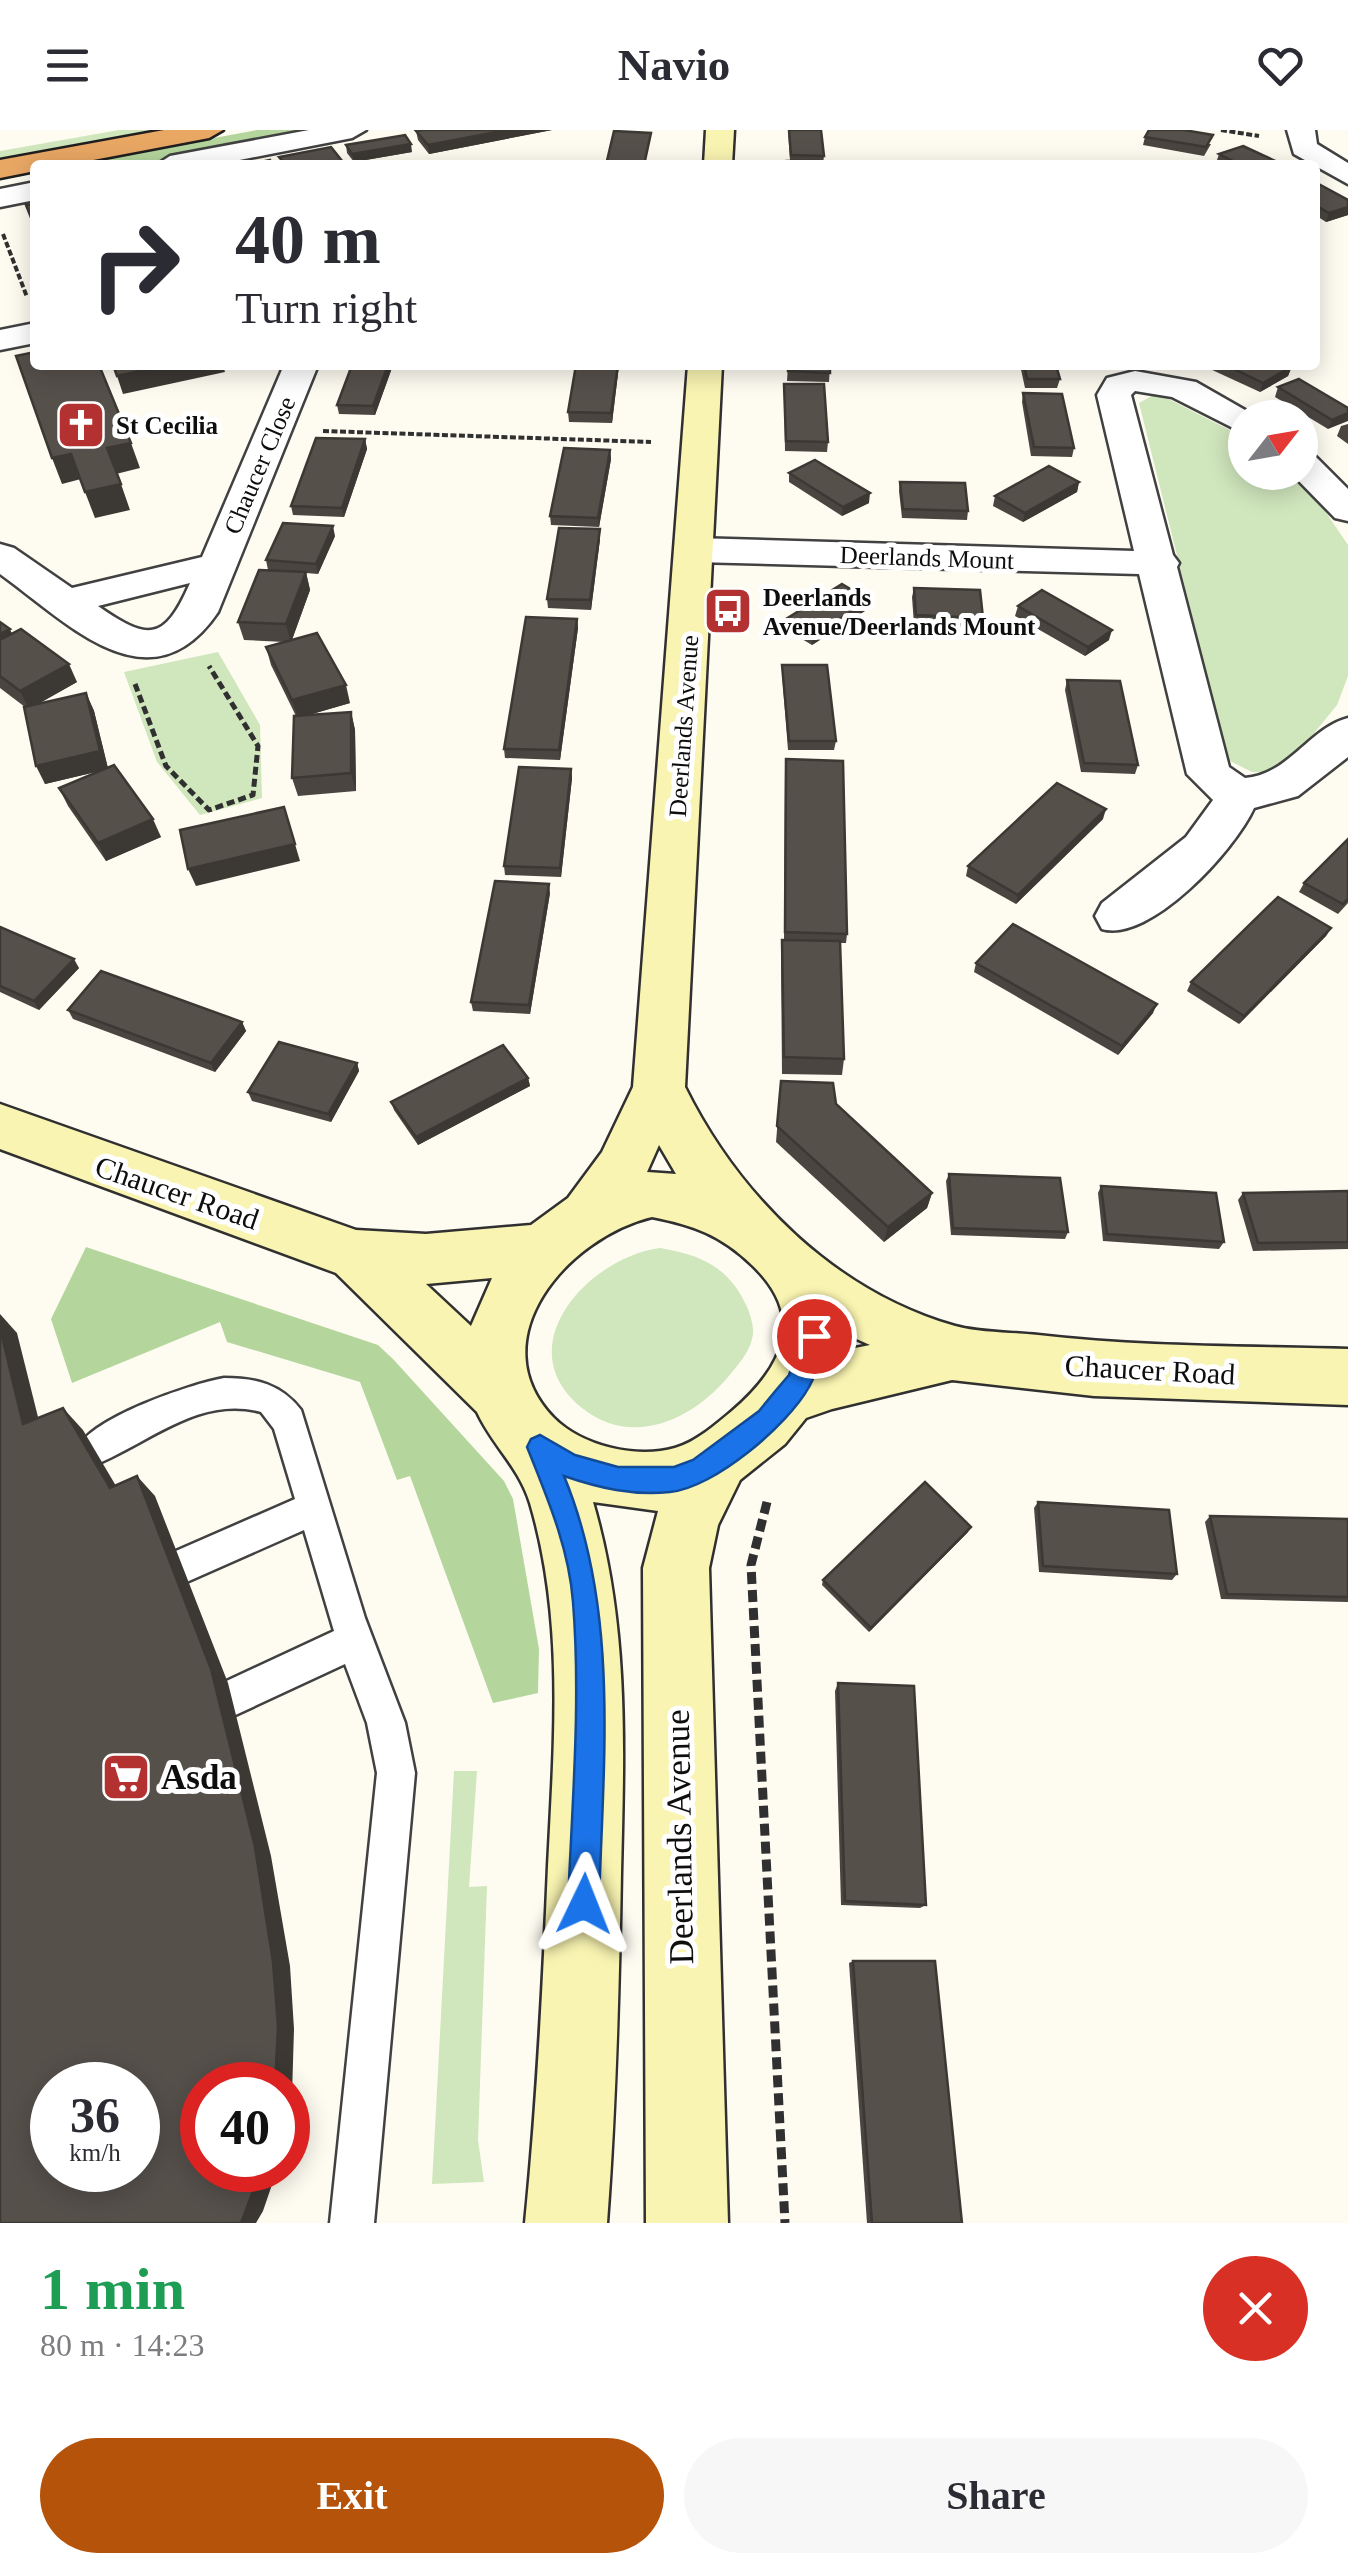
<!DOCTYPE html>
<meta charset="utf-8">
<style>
body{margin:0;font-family:"Times New Roman",serif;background:#f7f7f7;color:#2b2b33;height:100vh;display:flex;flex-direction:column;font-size:38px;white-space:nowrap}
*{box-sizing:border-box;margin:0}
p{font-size:32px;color:#7c7c81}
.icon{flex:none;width:55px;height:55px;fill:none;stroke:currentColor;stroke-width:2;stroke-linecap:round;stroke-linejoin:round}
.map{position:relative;height:2093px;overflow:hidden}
.side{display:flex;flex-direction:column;background:#fff;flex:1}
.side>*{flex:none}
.banner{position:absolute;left:30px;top:30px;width:1290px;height:210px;border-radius:10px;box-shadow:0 5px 25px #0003;background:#fff;color:#2b2b33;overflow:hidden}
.needle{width:65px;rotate:59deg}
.controls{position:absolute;left:1228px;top:270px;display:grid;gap:20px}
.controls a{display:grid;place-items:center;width:90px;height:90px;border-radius:50%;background:#fff;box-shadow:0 5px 25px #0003;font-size:50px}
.speed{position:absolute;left:30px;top:1932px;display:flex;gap:20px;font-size:50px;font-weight:700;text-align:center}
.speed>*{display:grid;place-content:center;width:130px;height:130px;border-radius:50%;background:#fff;box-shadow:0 5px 25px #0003;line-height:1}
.speed small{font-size:25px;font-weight:400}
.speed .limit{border:15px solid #d22;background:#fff;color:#111}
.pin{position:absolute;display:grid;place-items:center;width:85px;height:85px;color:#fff;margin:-42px;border:5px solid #fff;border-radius:50%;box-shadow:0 2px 10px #0007}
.me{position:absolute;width:110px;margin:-55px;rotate:2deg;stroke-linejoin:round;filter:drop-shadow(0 0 8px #0008)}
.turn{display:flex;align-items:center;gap:35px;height:210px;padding:0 40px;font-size:45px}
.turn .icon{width:130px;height:130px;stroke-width:2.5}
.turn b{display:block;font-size:70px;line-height:85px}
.round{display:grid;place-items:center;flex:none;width:105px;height:105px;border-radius:52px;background:#f7f7f7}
.overview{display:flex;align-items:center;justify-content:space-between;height:170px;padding:0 40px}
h1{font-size:60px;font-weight:600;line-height:75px;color:#1e9e55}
.cta{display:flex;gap:20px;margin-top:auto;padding:20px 40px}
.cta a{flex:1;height:115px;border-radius:60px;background:#b45309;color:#fff;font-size:40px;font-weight:600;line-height:115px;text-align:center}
.cta a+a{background:#f7f7f7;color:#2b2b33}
header{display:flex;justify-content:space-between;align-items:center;height:130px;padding:0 40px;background:#fff;font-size:45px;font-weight:600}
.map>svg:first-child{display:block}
</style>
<header><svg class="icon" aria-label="menu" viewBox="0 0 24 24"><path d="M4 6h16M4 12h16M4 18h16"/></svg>Navio<svg class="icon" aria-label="heart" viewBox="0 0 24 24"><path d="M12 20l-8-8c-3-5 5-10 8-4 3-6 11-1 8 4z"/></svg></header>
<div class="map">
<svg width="1348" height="2093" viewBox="0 0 1348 2093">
<rect width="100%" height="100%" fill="#fefcf1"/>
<g fill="#d0e6bd">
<path d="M119,0h56l-175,32v-11z"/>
<path d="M1157,263l88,45v34l46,1 17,13 40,59v131l-11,29 -35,43 -33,25 -17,-1 -24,-12 -89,-357z"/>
<path d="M218,522l42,73 2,73 -62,17 -43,-53 -33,-90z"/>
<path d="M660,1118c43,7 70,20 88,61 3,9 7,20 4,30 -3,14 -15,27 -24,38 -36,43 -96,71 -146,31 -76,-61 7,-151 78,-160z"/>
<path d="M454,1641h23l-8,116 18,-1 -9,254 6,42 -52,2z"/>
</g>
<g fill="#b4d69d">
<path d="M257,0h70l-191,35h-68z"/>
<path d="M86,1117l292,98 15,14 111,122 9,18 26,150 -1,44 -45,10 -83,-227 -13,4 -37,-98 -133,-40 -7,-20 -148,61 -21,-64z"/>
</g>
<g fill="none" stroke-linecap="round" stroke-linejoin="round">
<g stroke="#414141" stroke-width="5">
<path id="lane" d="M224,1248c32,0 57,6 77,32l64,208 40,105 10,50 -41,450h-44l47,-450 -10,-50 -22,-59 -114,53 -13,-6 -6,-13 6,-13 116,-54 -30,-101 -122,54 -13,-6 -5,-12 5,-12 126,-55 -21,-70 -13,-17c-63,-17 -113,32 -167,53l-12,-5 -5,-11c14,-31 113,-65 147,-71z"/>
</g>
<g stroke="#414141" stroke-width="5">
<g id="street">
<path d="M309,0h57l-14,8 -138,27h-58l14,-9z"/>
<path d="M1287,0h28l2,14 31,19v21l-54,-30z"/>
<path d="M35,52v18l-35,7v-18z"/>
<path d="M35,193v20l-35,7v-20z"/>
<path d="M284,235h34l-100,247c-68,100 -151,10 -218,-38v-30l14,4 58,40 130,-31zM190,453c-26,60 -43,57 -92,23z"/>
<path d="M1135,241l61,11 63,36h-14v16l-73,-37 -37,-6 -4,4 42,160 6,8 -2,4 52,200 16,11c45,-4 64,-50 103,-60v39l-50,39 -44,12c-19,42 -104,135 -152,121l-7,-13 7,-13 84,-66 27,-37 -26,-26 -48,-200 -444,-12 -14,-4 -5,-8 5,-8 14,-4 439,13 -37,-156 10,-17z"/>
<path d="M1300,321l13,3 35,35v32l-13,-3 -45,-46h10z"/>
</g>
</g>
<g stroke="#303030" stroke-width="5">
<g id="secondary">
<path d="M706,0h28l-2,35h-28z"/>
<path d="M688,235h34l-37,722c54,109 150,205 270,239 25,7 56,6 83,9 102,12 207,11 310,14v56l-254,-9 -142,-16 -120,29 -26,9 -21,26 -45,36 -22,45 -9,43 19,655h-82l-3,-655 15,-57 -65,-9c36,123 31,244 28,371 -2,117 -5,233 -14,350h-82c12,-119 18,-238 23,-357 6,-122 17,-245 -18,-363 -11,-36 -38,-58 -53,-91l-141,-139 -336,-124v-45l356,126 70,4 105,-9 37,-27 34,-46 31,-65zM659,1015l17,29 -29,-2zM652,1087c41,8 69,18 100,48 56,53 30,103 -20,146 -17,14 -36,31 -57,37 -39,11 -93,-2 -121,-30 -76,-78 14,-181 98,-201zM492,1148l-21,48 -45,-42zM843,1203l27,12 -30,6z"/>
</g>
</g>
<g stroke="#1f1f1f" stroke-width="5">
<path id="highway" d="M164,0h59l-14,8 -142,27h-32v6l-35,7v-18z"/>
</g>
<g stroke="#303030" stroke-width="4" stroke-dasharray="6 2.5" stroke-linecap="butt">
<path d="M1221,0l38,6"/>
<path d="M3,104l24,63"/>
<path d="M323,301l328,11"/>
</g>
<path stroke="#303030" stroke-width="5" stroke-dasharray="8 4" stroke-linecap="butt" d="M135,554l31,82 43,44 44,-15 5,-49 -49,-80"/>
<path stroke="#303030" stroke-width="9" stroke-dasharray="12 6" stroke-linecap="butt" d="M767,1372l-16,63 34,658"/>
<use href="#lane" fill="#fff" fill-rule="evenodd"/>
<use href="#street" fill="#fff" fill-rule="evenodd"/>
<use href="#secondary" fill="#f9f4b1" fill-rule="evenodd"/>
<use href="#highway" fill="#e9a764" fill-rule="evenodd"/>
</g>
<g fill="#4a4540">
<path d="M552,0l-123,24 -11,-14 -2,-9z"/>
<path d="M788,0h33l3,26 -1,8 -33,-3z"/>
<path d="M1145,7l66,7 -7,12 -61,-11z"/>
<path d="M346,15l66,7 -58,10 -7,-9z"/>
<path d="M1219,24l65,11h-64l-4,-2z"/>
<path d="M1315,52l33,18v15l-22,7 -11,-7z"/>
<path d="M352,235h41l-18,50 -36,-1 -2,-9z"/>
<path d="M619,235l-7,58 -43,-1 -1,-10z"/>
<path d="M788,235h42l-1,17 -42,-1z"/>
<path d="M1020,235h36l4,14 -3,9h-32z"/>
<path d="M1211,235h78l3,1 -4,10 -28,16 -50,-23z"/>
<path d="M784,254l44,58 -1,10 -42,-1z"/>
<path d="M1278,257l70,21 -20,21 -53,-32z"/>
<path d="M1023,263l51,55 -2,9 -41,-1 -9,-54z"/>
<path d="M1348,294v20l-11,-8 4,-10z"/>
<path d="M365,309l2,10 -23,68 -51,-2 -2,-9z"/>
<path d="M610,320l1,9 -12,68 -48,-2 -1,-9z"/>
<path d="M789,343l80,30 -27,13 -53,-34z"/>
<path d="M900,352l68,29 -1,9 -65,-2 -3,-27z"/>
<path d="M1079,352l-2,10 -54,30 -30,-16 2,-10z"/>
<path d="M600,399v10l-9,71 -43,-2 -1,-9z"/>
<path d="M335,406l-17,38 -12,-1 4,17 -18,50 58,63 -41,12 42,-3 4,18 1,61 -58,5 -6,-18 4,-62 -25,-51 -5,-18 18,-5 -40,-2 -6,-18 30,-52 -2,-10z"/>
<path d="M914,458l69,30 -2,9 -67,-2 -2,-28z"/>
<path d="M1018,476l91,34 -24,16 -70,-40z"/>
<path d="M868,479l-56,36 -27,-16 1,-10z"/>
<path d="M577,489l1,9 -18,132 -55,-2 -1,-9z"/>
<path d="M0,492l12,11 65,49 -39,22 48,-11 8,18 14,57 53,69 -55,24 -38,-55 -9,-18 41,-17 -55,13 -20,-77 -25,-19z"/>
<path d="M782,535l54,76 -2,9h-46l-6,-76z"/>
<path d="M1067,550l71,85 -3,9 -54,-2 -16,-82z"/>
<path d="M571,639l1,9 -11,99 -56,-2 -1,-9z"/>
<path d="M785,639l62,165 -1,9h-6l4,116 -2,16 -60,-1 -1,-117 1,-17h2z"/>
<path d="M1103,689l-87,85 -50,-28 2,-10z"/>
<path d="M1348,709v64l-10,11 -39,-22 5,-9z"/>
<path d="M550,763l-20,121 -57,-3 -2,-9z"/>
<path d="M0,797l79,41 -40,42 -39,-18z"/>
<path d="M1331,798l-5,8 -87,88 -52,-33 4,-9z"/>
<path d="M976,833l177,50 -35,42 -144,-83z"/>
<path d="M68,880l174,12 4,9 -31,41 -142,-53z"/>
<path d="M357,933l2,8 -28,51 -79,-21 -4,-9z"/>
<path d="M528,948l2,8 -112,59 -24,-35 -3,-8z"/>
<path d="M781,951l55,23 96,89 -5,15 -43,34 -108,-100z"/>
<path d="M949,1044l119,58 -3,7 -114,-4 -5,-54z"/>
<path d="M1101,1056l123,56 -5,7 -116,-8 -5,-48z"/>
<path d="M1348,1061v58l-95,2 -15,-51 5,-7z"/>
<path d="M1038,1372l139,72 -5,6 -133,-8 -5,-64z"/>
<path d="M1210,1386l138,3v83l-127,-3 -16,-77z"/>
<path d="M968,1402l-99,100 -47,-47 1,-5z"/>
<path d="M838,1553l88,222 -6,3 -79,-3 -6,-214z"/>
<path d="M853,1831l109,262h-95l-18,-260z"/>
</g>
<g fill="#3c3834">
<path d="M507,0h45l-123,24 -1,-9z"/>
<path d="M411,14l1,8 -58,10 -2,-8z"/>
<path d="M342,31l1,4h-23z"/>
<path d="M1348,77v8l-22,7 3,-9z"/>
<path d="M167,235h56l2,7 -102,22 -6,-18z"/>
<path d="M388,235h5l-18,50 -2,-9z"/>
<path d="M618,235h1l-7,58 -1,-10z"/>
<path d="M1292,236l-4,10 -28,16 3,-9z"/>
<path d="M1348,283v8l-20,8 4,-9z"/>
<path d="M365,309l2,10 -23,68 -2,-9z"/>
<path d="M131,313l9,25 -24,6 -9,-26z"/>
<path d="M610,320l1,9 -12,68 -1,-9z"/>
<path d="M71,324l10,25 -19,5 -10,-26z"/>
<path d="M1079,352l-2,10 -54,30 2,-9z"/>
<path d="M121,354l9,26 -35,8 -10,-26z"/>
<path d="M870,363l-1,10 -27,13 1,-9z"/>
<path d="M333,396l2,10 -17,38 -2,-10z"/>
<path d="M600,399v10l-9,71 -1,-10z"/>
<path d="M306,442l4,18 -19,52 -5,-18z"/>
<path d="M869,470l-1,9 -56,36 1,-9z"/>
<path d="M577,489l1,9 -18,132 -1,-10z"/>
<path d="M10,499l4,10 -14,7v-12z"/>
<path d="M1112,500l-3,10 -24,16 3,-9z"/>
<path d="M69,534l8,18 -48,27 -9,-18z"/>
<path d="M346,555l4,18 -52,15 -6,-18z"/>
<path d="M86,563l8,18 14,58 -63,15 -9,-18z"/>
<path d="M351,582l4,18 1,61 -5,-18z"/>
<path d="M571,639l1,9 -11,99 -1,-9z"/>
<path d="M284,677l16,54 -104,25 -8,-17z"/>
<path d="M1106,679l-3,10 -87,85 2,-9z"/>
<path d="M153,689l8,18 -55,24 -8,-18z"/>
<path d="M549,754l1,9 -20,121 -1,-9z"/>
<path d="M1331,798l-5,8 -87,88 5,-8z"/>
<path d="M74,829l5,9 -40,42 -5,-9z"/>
<path d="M1157,874l-4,9 -35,42 4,-9z"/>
<path d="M242,892l4,9 -31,41 -4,-9z"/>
<path d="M357,933l2,8 -28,51 -3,-8z"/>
<path d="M528,948l2,8 -112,59 -2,-8z"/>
<path d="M932,1063l-5,15 -43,34 4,-15z"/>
<path d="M0,1184l17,19 28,112 -22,-21 -23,-96z"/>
<path d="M63,1278l20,22 46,78 -19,-20z"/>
<path d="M137,1346l18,20 73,187 43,173 19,110 4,63 -2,66 -4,28v-38h-13z"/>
<path d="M971,1397l-3,5 -99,100 2,-4z"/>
<path d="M261,2040h16l-14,41 -7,12h-15z"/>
</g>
<g fill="#56504b" stroke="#3c3834" stroke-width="2.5" fill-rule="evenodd">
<path d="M423,0h84l-79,15 -12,-14z"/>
<path d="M789,0h32l3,26 -33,-1z"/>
<path d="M1149,0h35l29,5 -7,12 -61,-10z"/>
<path d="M614,1l37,2 -7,32h-38z"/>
<path d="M405,5l6,9 -59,10 -6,-9z"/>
<path d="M1243,16l41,19h-43l-22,-11z"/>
<path d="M331,17l11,14 -22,4h-34l-7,-8z"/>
<path d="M270,30l4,5h-27z"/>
<path d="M787,31h31l1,4h-31z"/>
<path d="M1315,52l33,18v7l-19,6 -14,-8z"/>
<path d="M35,74v16h-3l-6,-15z"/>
<path d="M35,222v13h64l32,78 -24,5 14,36 -36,8 -14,-38 -19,4 -36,-102z"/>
<path d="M113,235h54l-50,11z"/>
<path d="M352,235h36l-15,41 -36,-1z"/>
<path d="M576,235h42l-7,48 -43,-1z"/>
<path d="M788,235h42v8l-42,-2z"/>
<path d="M1024,235h32l4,14h-33z"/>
<path d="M1226,235h63l3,1 -29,17z"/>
<path d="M1299,249l49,29v5l-16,7 -54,-33z"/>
<path d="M784,254h40l4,58 -42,-1z"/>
<path d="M1023,263l39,1 12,54 -40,-1z"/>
<path d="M316,308l49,1 -23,69 -51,-2z"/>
<path d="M564,318l46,2 -12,68 -48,-2z"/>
<path d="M815,330l55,33 -27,14 -54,-34z"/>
<path d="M1049,336l30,16 -54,31 -30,-17z"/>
<path d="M900,352l65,1 3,28 -65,-2z"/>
<path d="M283,393l50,3 -17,38 -50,-4z"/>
<path d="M559,398l41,1 -10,71 -43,-1z"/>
<path d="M259,440l47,2 -20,52 -48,-2z"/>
<path d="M842,454l27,16 -56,36 -27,-17z"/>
<path d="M914,458l66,2 3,28 -67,-3z"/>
<path d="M1042,460l70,40 -24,17 -70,-41z"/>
<path d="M526,487l51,2 -18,131 -55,-1z"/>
<path d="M0,492l10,7 -10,5z"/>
<path d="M21,499l48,35 -49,27 -20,-15v-36z"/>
<path d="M317,503l29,52 -54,15 -26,-53z"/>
<path d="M782,535h45l9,76h-47z"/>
<path d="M1067,550l53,1 18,84 -54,-2z"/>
<path d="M86,563l14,58 -64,15 -12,-59z"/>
<path d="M351,582v61l-59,5 2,-62z"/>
<path d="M786,629l57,2 4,173 -62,-2z"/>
<path d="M114,635l39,54 -55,24 -39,-55z"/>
<path d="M519,637l52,2 -11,99 -56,-2z"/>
<path d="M1057,653l49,26 -88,86 -50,-29z"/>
<path d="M284,677l11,37 -107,25 -8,-39z"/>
<path d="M1348,709v60l-5,5 -39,-21z"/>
<path d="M495,751l54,3 -20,121 -58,-3z"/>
<path d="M1278,767l53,31 -87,88 -53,-34z"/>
<path d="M1013,794l144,80 -35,42 -146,-83z"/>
<path d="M0,797l74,32 -40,42 -34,-15z"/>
<path d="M782,810l58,1 4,118 -60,-2z"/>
<path d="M101,841l141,51 -31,41 -143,-53z"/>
<path d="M279,912l78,21 -29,51 -80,-22z"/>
<path d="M503,915l25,33 -112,59 -25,-35z"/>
<path d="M781,951l52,2 3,21 96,89 -44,34 -111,-101z"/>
<path d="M949,1044l111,4 8,54 -115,-4z"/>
<path d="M1101,1056l115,7 8,49 -117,-8z"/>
<path d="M1348,1061v51l-90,1 -15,-50z"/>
<path d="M0,1198l23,96 40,-16 47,80 27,-12 74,193 44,178 18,115 5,65 -3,58h-73v85h59l-20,53h-241zM52,1955h86v85h-86z"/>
<path d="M925,1352l46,45 -100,101 -48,-48z"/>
<path d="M1038,1372l131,8 8,64 -134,-8z"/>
<path d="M1210,1386l138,3v78l-121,-3z"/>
<path d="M838,1553l76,3 12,219 -81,-4z"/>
<path d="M853,1831h82l27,262h-90z"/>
</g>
<path fill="#1a73e8" stroke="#114b97" stroke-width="2.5" d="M814,1195l12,11c-5,16 -8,36 -17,51 -21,38 -95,101 -139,105 -37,4 -71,-4 -106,-16 56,135 39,285 35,428l-4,11 -11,5 -11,-5 -5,-11c4,-99 13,-202 5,-302 -4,-54 -26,-105 -46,-155l4,-8 9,-4 35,20 43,12h56l19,-7 66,-49 18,-22 12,-14 17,-47z"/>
<defs>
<g id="church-square" transform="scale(2.5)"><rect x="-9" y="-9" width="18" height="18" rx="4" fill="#b43131" stroke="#fff"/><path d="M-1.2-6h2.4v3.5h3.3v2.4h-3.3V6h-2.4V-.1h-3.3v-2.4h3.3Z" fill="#fff"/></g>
<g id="bus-square" transform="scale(2.5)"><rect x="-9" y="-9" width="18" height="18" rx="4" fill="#b43131" stroke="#fff"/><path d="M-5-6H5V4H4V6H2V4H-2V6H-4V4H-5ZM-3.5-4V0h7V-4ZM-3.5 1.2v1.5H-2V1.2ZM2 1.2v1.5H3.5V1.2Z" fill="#fff"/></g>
<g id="supermarket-square" transform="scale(2.5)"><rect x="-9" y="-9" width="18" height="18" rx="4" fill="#b43131" stroke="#fff"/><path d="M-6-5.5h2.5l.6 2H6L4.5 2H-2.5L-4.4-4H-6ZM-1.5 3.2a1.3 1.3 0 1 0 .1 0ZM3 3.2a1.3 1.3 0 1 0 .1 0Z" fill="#fff"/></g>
</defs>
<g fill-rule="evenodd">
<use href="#church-square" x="81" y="295"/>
<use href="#bus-square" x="728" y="481"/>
<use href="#supermarket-square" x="126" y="1647"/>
</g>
<g text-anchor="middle" stroke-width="10" stroke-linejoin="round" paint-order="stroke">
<g font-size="25" font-weight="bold" fill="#0e0e0e" stroke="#fff" text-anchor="start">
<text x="116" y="304">St Cecilia</text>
<text x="763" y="476">Deerlands<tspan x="763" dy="29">Avenue/Deerlands Mount</tspan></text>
</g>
<g font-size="25" fill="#0e0e0e" stroke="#fff">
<text transform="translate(259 335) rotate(-67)" y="9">Chaucer Close</text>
<text transform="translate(927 427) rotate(2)" y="9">Deerlands Mount</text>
<text transform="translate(683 596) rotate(-86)" y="9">Deerlands Avenue</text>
</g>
<g font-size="30" fill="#0e0e0e" stroke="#fff">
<text transform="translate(177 1063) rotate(19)" y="10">Chaucer Road</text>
<text transform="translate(1150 1240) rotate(3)" y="10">Chaucer Road</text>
</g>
<g font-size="35" font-weight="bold" fill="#0e0e0e" stroke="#fff" text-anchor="start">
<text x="161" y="1659">Asda</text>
</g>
<g font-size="35" fill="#0e0e0e" stroke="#fff">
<text transform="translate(679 1707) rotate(-91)" y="12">Deerlands Avenue</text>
</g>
</g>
</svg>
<div class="controls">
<a><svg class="needle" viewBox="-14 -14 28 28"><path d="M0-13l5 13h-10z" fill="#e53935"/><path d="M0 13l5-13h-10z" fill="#7c7c81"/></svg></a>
</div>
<div class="speed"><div>36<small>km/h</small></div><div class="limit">40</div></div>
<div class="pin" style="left:814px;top:1206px;background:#d93025"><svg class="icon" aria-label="arrive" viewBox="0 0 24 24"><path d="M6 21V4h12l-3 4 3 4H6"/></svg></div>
<svg class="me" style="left:584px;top:1774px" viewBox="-20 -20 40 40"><path d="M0-17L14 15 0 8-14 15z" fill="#1a73e8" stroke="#fff" stroke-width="4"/></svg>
<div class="banner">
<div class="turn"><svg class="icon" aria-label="right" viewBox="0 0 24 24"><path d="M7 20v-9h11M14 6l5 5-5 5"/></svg><div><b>40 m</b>Turn right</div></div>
</div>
</div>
<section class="side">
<div class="overview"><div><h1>1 min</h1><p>80 m · 14:23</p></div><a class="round" style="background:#d93025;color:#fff"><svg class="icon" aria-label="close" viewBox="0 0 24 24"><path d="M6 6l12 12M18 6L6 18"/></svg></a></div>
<div class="cta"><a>Exit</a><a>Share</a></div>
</section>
